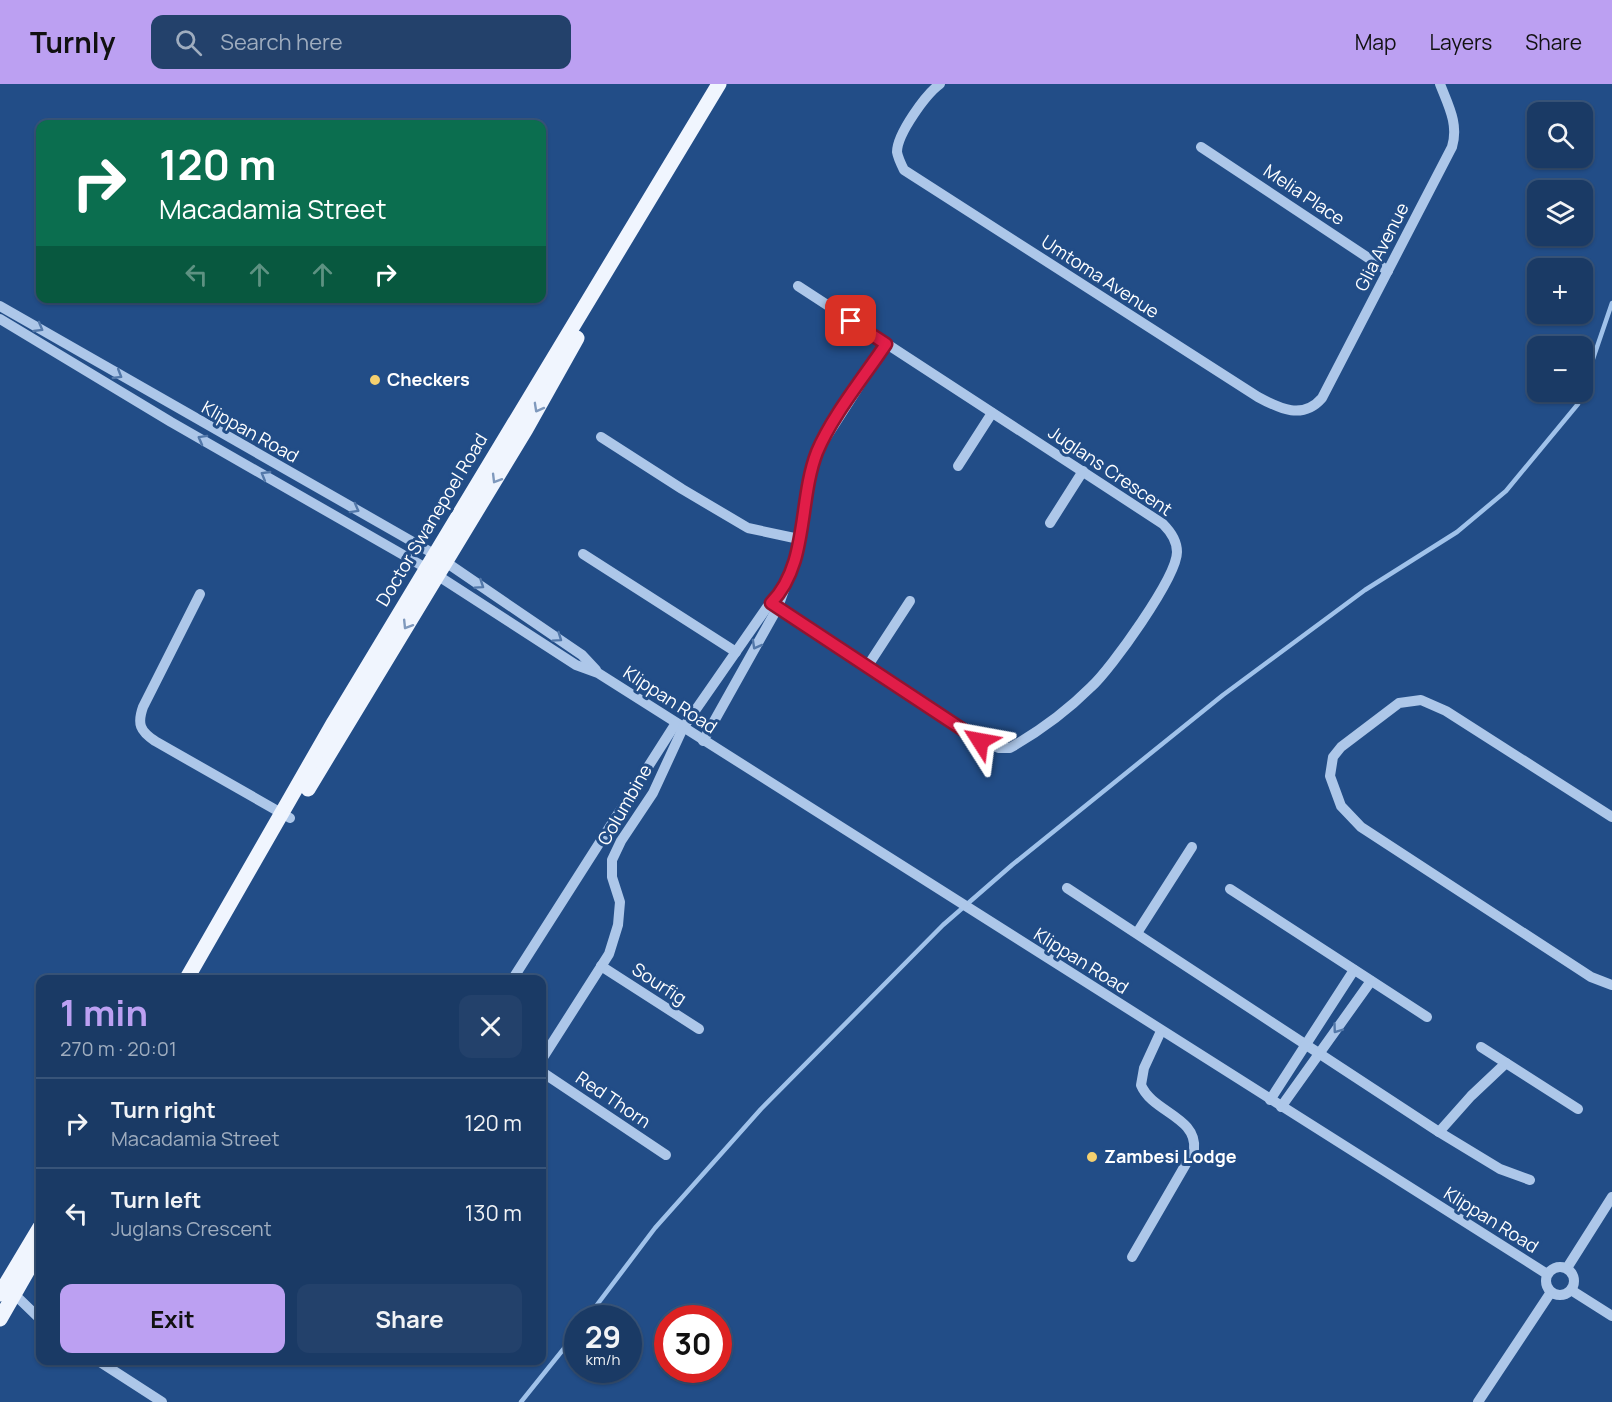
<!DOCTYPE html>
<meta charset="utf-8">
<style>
body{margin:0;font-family:Manrope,sans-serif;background:#23416b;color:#f1f3f6;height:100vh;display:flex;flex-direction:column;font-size:22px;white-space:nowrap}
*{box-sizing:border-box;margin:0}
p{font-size:20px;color:#9fadbf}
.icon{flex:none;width:33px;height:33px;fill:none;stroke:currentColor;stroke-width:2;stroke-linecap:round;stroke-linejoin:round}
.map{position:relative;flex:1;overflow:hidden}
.panel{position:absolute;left:36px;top:891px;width:510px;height:390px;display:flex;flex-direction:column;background:#1a3a65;border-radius:12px;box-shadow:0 2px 4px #0004,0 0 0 2px #385479}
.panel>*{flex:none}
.top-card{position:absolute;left:36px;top:36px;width:510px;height:183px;border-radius:12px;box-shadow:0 2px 4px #0004,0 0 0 2px #385479;background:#0b6e4f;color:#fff;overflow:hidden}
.buttons{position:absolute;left:1527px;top:18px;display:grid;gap:12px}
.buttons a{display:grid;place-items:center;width:66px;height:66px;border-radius:12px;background:#1a3a65;box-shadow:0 2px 4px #0004,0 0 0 2px #385479;font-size:30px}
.speed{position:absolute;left:564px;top:1221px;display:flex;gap:12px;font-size:30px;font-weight:700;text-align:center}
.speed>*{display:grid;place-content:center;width:78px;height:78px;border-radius:50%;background:#1a3a65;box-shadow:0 2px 4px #0004,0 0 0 2px #385479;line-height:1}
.speed small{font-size:15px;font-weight:400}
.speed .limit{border:9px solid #d22;background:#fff;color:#111}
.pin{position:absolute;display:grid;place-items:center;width:51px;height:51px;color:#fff;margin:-26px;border-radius:12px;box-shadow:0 3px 9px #0006}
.me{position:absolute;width:66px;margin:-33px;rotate:304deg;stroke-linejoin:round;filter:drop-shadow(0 0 4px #0008)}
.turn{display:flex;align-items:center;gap:21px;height:126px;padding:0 24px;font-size:27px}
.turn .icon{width:78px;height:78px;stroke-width:2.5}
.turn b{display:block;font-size:42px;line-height:51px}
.lanes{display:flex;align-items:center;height:57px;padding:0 24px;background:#0003;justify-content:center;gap:30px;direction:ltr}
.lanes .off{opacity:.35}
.round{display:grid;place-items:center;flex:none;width:63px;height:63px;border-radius:12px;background:#23416b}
.overview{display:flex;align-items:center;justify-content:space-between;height:102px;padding:0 24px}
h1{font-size:36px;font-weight:700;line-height:45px;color:#bca0f2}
.button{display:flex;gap:12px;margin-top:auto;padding:12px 24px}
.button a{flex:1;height:69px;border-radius:12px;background:#bca0f2;color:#111;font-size:24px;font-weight:700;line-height:69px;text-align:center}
.button a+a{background:#23416b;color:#f1f3f6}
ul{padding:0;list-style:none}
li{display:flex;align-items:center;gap:18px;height:90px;padding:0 24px;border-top:2px solid #385479}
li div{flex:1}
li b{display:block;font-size:22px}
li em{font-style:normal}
header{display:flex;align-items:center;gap:36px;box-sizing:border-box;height:84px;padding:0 30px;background:#bca0f2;color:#111}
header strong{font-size:28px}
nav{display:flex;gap:33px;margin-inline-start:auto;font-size:21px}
.search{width:420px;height:54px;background:#23416b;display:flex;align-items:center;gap:15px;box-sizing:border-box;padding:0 21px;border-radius:12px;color:#9fadbf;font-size:22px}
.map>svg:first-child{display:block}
</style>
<header>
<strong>Turnly</strong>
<div class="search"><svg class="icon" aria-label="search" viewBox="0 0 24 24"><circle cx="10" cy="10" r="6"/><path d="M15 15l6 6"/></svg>Search here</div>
<nav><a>Map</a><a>Layers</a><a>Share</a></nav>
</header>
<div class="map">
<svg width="1612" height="1318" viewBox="0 0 1612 1318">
<rect width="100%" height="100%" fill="#224d87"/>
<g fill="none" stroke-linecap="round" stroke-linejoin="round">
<g stroke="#a0c2ea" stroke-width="4.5">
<path d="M1582,307l30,-88"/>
<path d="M587,1234l68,-90 106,-119 182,-184 69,-60 211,-170 142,-105 92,-58 49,-41 72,-87 4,-12"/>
<path d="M521,1318l57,-71"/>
</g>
<g stroke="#adc7e9" stroke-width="10">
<path d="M940,0c-14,10 -43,50 -43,68 1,6 4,12 7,18l354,227c22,12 45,23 64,1l130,-251c7,-23 -4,-42 -12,-63"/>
<path d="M1201,63l187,124"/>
<path d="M0,222l434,248 148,101 14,15"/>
<path d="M0,235l171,103 255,146 150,97 22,8 949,601"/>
<path d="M601,353l81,52 66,39 51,11"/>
<path d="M958,382l34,-53"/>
<path d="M1050,439l33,-52"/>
<path d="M583,470l153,98"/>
<path d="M200,510l-57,113c-6,17 -3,24 12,34l135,77"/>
<path d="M770,519l210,138 19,7h11c28,-16 58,-38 81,-61 20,-18 86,-110 86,-135 0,-11 -6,-20 -14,-28l-365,-238"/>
<path d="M867,583l43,-66"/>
<path d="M703,657l75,-134 19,-54 8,-58 13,-45 68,-106"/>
<path d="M1612,733l-166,-106 -25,-11 -22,3 -58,44 -8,10 -3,19 11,30 20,21 230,150 21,8"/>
<path d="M1067,804l372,244 61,37 30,11"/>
<path d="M1230,805l197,128"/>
<path d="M1137,849l55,-86"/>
<path d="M601,882l98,63"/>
<path d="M512,896l164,-257"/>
<path d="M1481,963l97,62"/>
<path d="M542,975l67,-105 9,-29 2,-23 -8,-25v-17l9,-19 32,-48 30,-65 87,-125 11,-10"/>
<path d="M542,988l124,83"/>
<path d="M1270,1016l84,-130"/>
<path d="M1281,1023l90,-126"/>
<path d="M1439,1048l32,-36 35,-33"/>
<path d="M1132,1173l62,-107c4,-33 -42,-38 -53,-65l3,-17 17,-37"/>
<circle cx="1560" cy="1197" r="14"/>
<path d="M1567,1184l45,-71"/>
<path d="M9,1205l31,30"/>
<path d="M1571,1206l41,26"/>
<path d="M97,1276l65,42"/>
<path d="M1478,1318l73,-110"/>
</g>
<g stroke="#f0f5fe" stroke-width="15">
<path d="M308,705l218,-360 51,-91"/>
<path d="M186,896l148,-258 385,-638"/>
<path d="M0,1210l40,-67"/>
<path d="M0,1235l40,-70"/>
</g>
</g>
<defs><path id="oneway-chevron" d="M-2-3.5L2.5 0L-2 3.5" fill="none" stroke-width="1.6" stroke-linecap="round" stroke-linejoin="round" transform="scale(1.5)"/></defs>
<g stroke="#5378a9">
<use href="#oneway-chevron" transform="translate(39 244) rotate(30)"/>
<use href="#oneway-chevron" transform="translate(118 291) rotate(31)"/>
<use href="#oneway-chevron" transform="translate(202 355) rotate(-151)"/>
<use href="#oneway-chevron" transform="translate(265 391) rotate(-150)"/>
<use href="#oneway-chevron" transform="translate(355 425) rotate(29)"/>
<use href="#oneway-chevron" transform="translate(480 501) rotate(34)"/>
<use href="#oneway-chevron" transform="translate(558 554) rotate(35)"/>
<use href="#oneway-chevron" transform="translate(756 561) rotate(119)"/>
<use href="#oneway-chevron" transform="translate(1337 945) rotate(126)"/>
</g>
<g stroke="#7f99bd">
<use href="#oneway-chevron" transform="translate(538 324) rotate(119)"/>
<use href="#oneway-chevron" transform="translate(496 395) rotate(121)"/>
<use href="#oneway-chevron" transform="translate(407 541) rotate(122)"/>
</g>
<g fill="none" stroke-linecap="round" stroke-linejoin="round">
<g stroke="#92132f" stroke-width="15">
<path id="route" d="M851,237l35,23c-22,33 -54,72 -69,108 -19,49 -8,112 -46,151l209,138"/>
</g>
<use href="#route" stroke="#e11d48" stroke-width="10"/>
</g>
<g fill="#f5d06f" stroke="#224d87" stroke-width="2">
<circle cx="375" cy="296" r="6"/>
<circle cx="1092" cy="1073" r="6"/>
</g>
<g text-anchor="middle" stroke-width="6" stroke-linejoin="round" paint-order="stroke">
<g font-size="18" fill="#fff" stroke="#224d87">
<text transform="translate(1304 111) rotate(34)" y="6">Melia Place</text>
<text transform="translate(1382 163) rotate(-63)" y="6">Glia Avenue</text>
<text transform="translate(1100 193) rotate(33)" y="6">Umtoma Avenue</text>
<text transform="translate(250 348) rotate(29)" y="6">Klippan Road</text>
<text transform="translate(1110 387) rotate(34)" y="6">Juglans Crescent</text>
<text transform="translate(432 436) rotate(-59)" y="6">Doctor Swanepoel Road</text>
<text transform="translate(670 616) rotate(33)" y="6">Klippan Road</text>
<text transform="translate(625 721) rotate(-60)" y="6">Columbine</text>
<text transform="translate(1081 877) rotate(32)" y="6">Klippan Road</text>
<text transform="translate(659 900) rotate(33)" y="6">Sourfig</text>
<text transform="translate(613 1016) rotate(34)" y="6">Red Thorn</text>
<text transform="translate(1491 1136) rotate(32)" y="6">Klippan Road</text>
</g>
<g font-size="18" font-weight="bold" fill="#fff" stroke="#224d87" text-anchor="start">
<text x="387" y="302">Checkers</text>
<text x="1104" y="1079">Zambesi Lodge</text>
</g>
</g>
</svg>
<div class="buttons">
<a><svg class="icon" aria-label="search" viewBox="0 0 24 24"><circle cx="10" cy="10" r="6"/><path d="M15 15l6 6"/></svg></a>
<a><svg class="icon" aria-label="layers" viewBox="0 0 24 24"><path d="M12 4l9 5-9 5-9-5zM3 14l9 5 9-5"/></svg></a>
<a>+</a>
<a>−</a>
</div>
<div class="speed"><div>29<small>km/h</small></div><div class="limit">30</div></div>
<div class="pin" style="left:851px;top:237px;background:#d93025"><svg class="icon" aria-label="arrive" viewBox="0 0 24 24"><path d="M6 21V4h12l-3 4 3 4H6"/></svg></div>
<svg class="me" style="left:980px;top:657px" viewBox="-20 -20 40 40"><path d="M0-17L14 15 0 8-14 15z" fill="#e11d48" stroke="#fff" stroke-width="4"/></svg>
<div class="top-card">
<div class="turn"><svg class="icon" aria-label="right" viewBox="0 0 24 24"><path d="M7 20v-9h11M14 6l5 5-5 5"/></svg><div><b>120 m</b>Macadamia Street</div></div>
<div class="lanes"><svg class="icon off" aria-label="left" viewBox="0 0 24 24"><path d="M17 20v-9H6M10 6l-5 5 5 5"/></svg><svg class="icon off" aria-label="ahead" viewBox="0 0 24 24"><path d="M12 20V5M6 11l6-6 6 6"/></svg><svg class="icon off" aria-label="ahead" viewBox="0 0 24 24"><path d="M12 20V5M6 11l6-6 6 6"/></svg><svg class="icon" aria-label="right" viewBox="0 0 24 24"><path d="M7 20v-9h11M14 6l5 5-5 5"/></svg></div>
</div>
<section class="panel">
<div class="overview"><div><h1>1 min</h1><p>270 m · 20:01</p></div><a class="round"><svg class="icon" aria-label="close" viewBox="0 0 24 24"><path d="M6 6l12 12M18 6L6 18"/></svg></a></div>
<ul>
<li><svg class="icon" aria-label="right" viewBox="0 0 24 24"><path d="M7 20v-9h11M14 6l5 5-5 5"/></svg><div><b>Turn right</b><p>Macadamia Street</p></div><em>120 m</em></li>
<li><svg class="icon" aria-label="left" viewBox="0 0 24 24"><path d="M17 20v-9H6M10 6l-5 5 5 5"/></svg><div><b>Turn left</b><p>Juglans Crescent</p></div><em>130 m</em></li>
</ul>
<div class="button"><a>Exit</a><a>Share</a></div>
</section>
</div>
